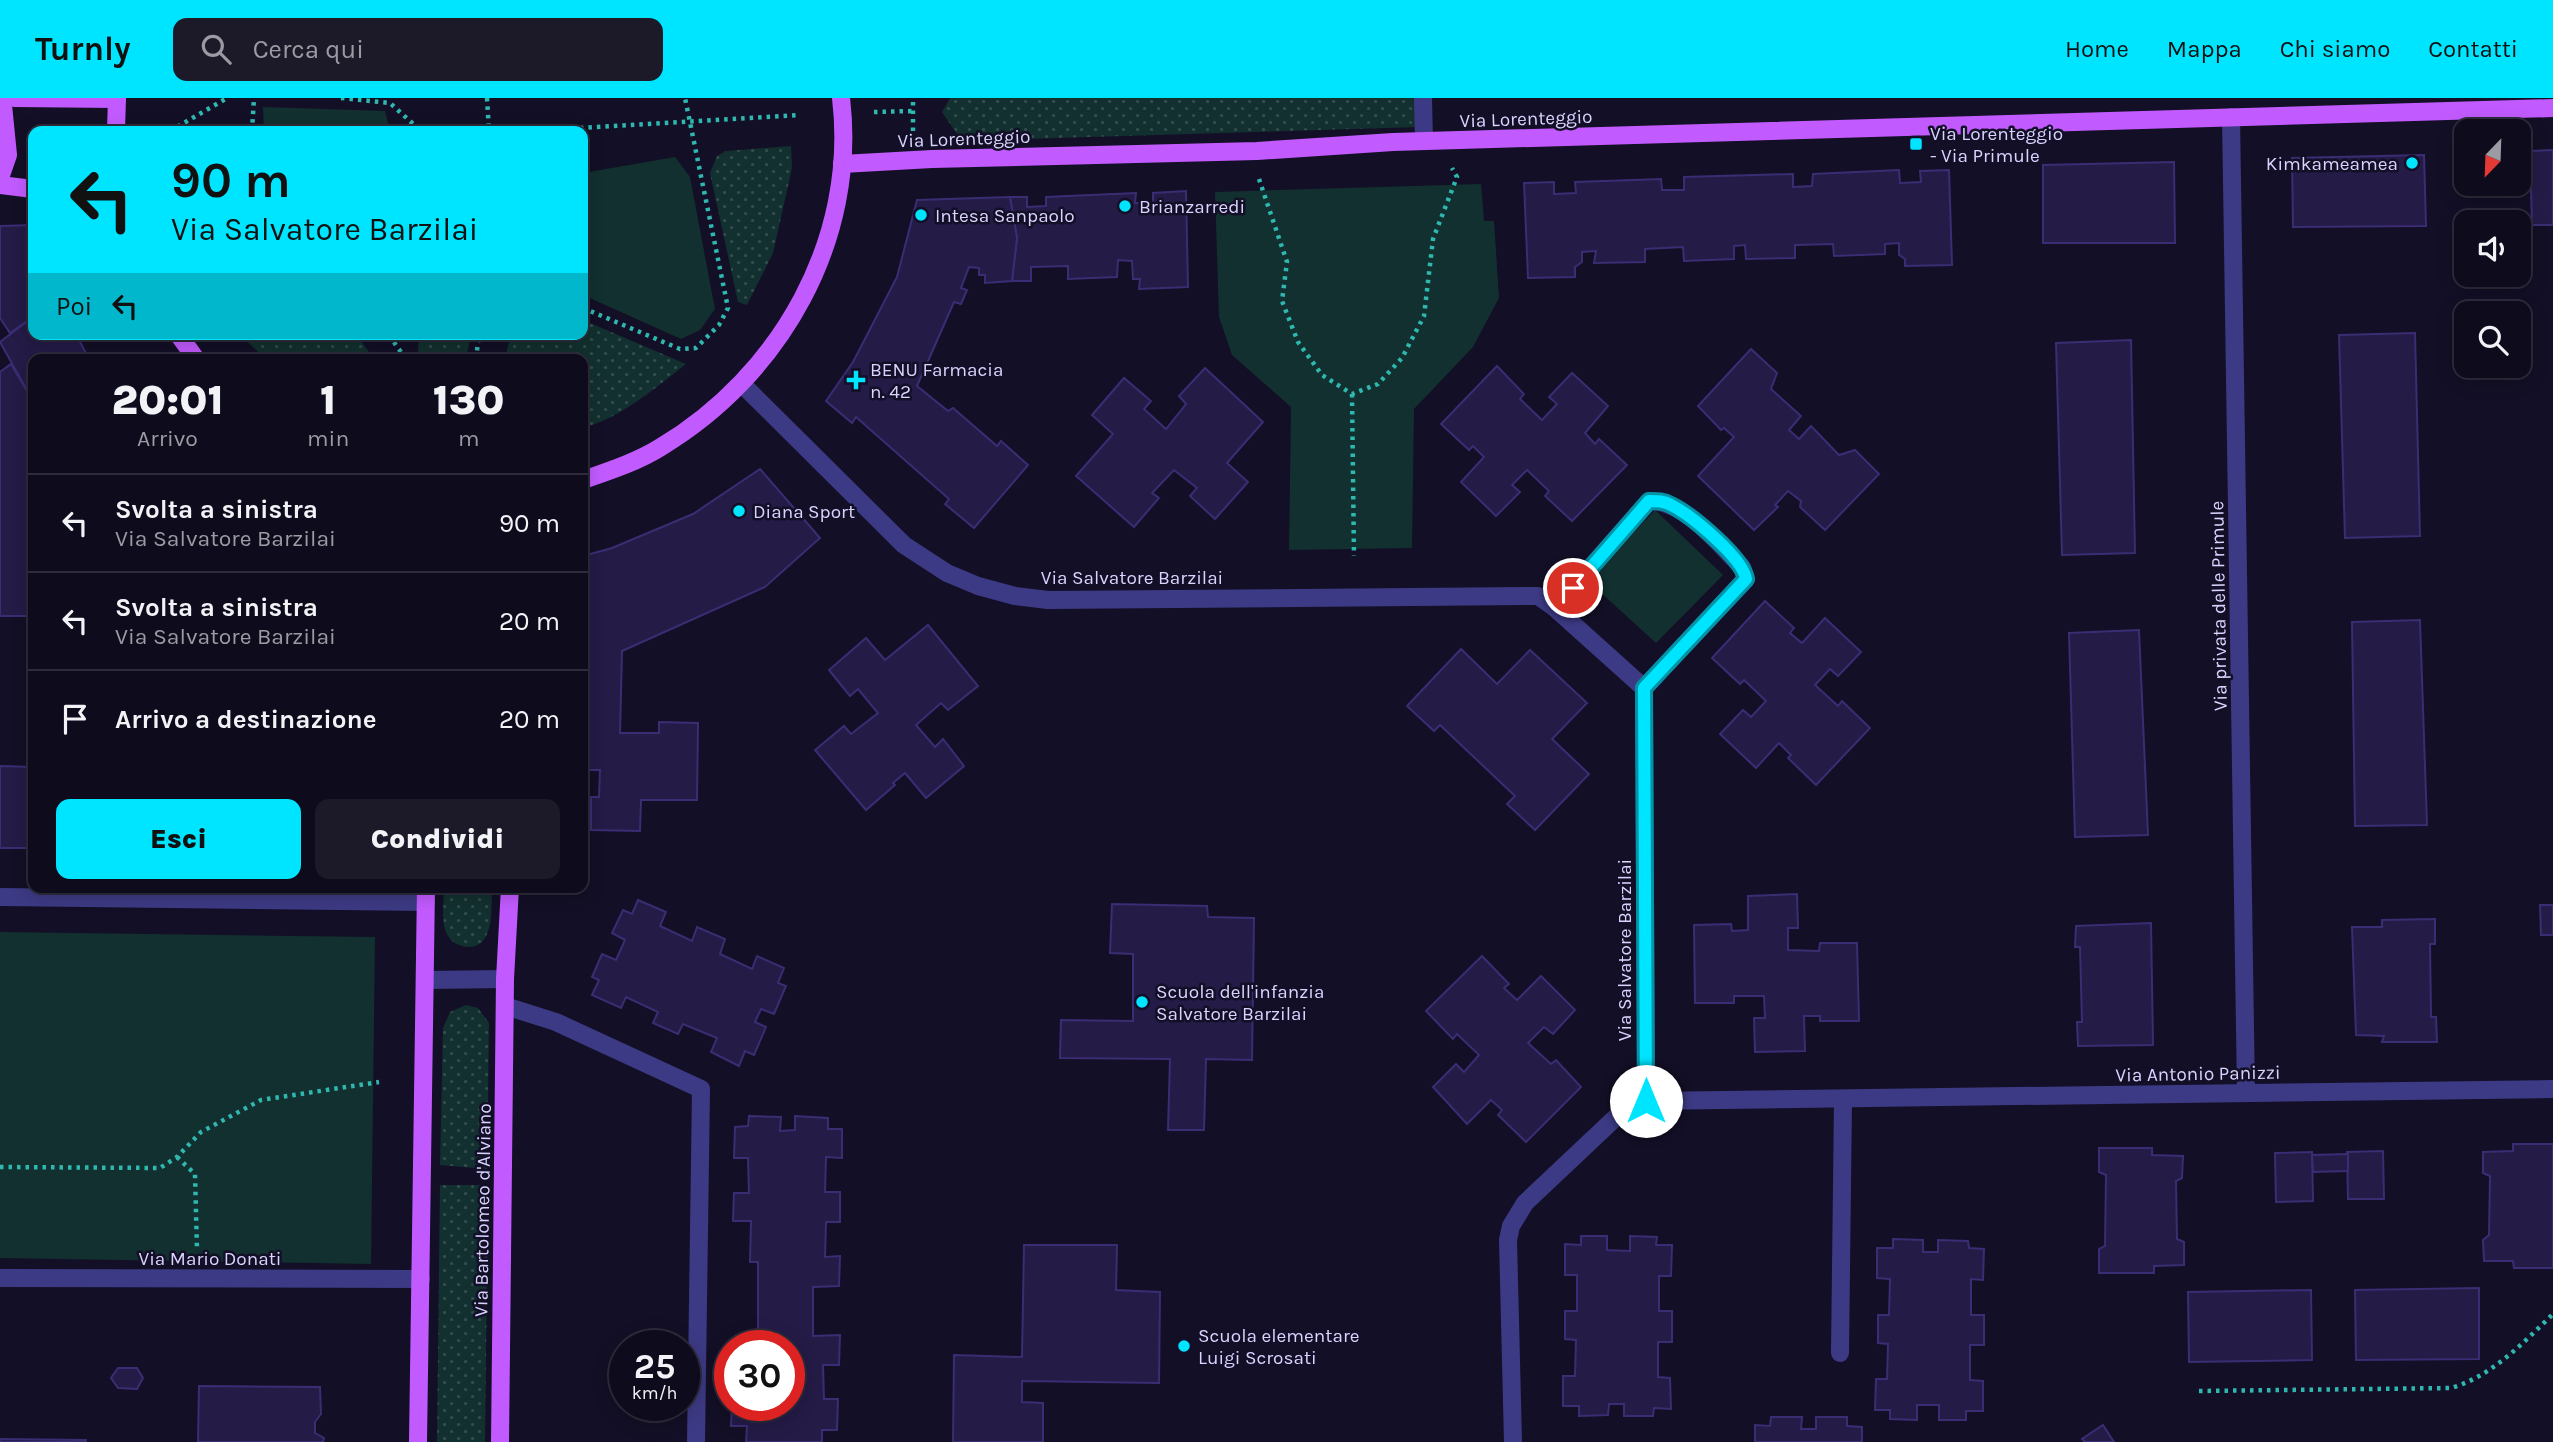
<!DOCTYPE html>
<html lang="it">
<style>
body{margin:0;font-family:Karla,sans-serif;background:#1c1929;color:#f1f3f6;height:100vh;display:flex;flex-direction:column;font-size:26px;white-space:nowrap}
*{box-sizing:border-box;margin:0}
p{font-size:23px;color:#9b9ba3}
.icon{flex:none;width:38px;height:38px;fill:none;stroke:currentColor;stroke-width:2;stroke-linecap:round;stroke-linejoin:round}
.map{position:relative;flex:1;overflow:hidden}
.details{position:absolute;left:28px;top:256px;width:560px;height:539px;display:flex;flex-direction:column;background:#0e0b1c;border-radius:14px;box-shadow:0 4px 18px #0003,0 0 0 2px #2e2b3b}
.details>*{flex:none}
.banner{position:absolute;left:28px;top:28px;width:560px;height:214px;border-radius:14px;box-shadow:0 4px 18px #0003,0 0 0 2px #2e2b3b;background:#00e5ff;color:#111;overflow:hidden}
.needle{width:46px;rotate:203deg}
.controls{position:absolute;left:2454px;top:21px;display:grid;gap:14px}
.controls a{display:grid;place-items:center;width:77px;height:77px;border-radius:14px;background:#0e0b1c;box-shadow:0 4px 18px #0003,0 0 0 2px #2e2b3b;font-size:35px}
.speed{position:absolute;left:609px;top:1232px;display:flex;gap:14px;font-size:35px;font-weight:700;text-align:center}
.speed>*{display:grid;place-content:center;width:91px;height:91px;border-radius:50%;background:#0e0b1c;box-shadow:0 4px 18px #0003,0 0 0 2px #2e2b3b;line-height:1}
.speed small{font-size:18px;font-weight:400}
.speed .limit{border:10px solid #d22;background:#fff;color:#111}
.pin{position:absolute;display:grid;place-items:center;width:60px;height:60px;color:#fff;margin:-30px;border:4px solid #fff;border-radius:50%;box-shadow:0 2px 7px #0007}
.me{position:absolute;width:77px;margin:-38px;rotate:0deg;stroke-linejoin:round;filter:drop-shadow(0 0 5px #0008)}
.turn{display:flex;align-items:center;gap:24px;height:147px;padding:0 28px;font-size:32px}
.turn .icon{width:91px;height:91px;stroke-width:2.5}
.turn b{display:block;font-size:49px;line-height:60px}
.then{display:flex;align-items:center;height:66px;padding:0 28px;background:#0003;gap:14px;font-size:26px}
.eta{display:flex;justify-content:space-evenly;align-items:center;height:119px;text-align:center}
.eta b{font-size:42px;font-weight:800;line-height:49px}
.action{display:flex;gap:14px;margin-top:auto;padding:14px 28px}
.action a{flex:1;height:80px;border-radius:14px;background:#00e5ff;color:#111;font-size:28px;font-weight:800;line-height:80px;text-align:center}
.action a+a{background:#1c1929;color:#f1f3f6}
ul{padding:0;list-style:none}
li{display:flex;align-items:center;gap:21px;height:98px;padding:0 28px;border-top:2px solid #2e2b3b}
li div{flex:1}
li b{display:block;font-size:26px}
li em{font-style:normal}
header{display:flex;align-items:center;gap:42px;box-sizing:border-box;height:98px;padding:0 35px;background:#00e5ff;color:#111}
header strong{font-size:33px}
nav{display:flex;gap:38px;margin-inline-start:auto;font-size:24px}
.search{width:490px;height:63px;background:#1c1929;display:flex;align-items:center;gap:18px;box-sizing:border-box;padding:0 24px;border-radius:14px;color:#9b9ba3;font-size:26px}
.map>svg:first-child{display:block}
</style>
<header>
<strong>Turnly</strong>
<div class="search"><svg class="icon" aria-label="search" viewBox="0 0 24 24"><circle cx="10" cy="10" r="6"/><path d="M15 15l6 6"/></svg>Cerca qui</div>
<nav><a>Home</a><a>Mappa</a><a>Chi siamo</a><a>Contatti</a></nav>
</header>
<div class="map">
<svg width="2553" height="1344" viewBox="0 0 2553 1344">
<defs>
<pattern id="grass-dots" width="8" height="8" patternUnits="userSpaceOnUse" patternTransform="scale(1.75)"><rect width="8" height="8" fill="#12302f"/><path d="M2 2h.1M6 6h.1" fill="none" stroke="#344d4e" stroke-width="1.8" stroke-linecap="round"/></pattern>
</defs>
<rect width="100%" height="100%" fill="#130f26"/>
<g fill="url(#grass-dots)">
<path d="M950,0h468v29l-456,14 -20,-29z"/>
<path d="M791,48l1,22 -19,85 -26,52 -9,-3 -28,-129 7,-17 9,-5z"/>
<path d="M583,222l103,44c-32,25 -64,53 -103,64v-69h-78l6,-25h72z"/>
<path d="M239,236h117l18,25h-108z"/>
<path d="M419,236h52l-5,25h-43l-5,-6z"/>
<path d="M444,789h48c-1,20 4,67 -30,59 -8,-2 -13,-7 -16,-14 -5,-13 -2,-31 -2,-45z"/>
<path d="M466,907l12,3 11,15 -2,146 -47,-4 3,-137 7,-16z"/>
<path d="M440,1087h48l-3,257h-48z"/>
</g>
<g fill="#12302f">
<path d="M263,9l122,4 5,20h-126z"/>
<path d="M675,59l15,20 25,132 -15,21 -19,9 -98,-44v-122z"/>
<path d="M1481,86l3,37h10l5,77 -26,49 -59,62 -2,139 -123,2 2,-143 -59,-52 -13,-38 -4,-125z"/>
<path d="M1655,412l68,65 -67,68 -68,-62z"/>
<path d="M0,834l375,5 -4,327 -371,-6z"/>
</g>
<g fill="#241b47" stroke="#3b2d73" stroke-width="2">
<path d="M2553,52v75h-21l-2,-74z"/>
<path d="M2424,57l2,71 -133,1 -1,-69z"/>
<path d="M2174,64l1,81h-132v-78z"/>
<path d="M1899,72l1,13 21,-1 -1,-11 29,-1 3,95 -47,1v-7l-6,-4v-12l-14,1v10l-51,2 -1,-12 -38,1v13l-49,1 -1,-14 -11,1v13l-50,2 -1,-14 -38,2v13l-51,1 2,-12 -14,1v10l-7,5v10l-47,1 -4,-95 30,-1v12l22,-1 -1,-11 86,-3 1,11h22v-13l109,-3v13l19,-1 1,-12z"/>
<path d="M1186,93l2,96 -49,2 1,-10h-7l-1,-18 -14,-1 -1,17 -49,2v-13l-37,1v14h-19l5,-43 -7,-41h17v10l19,-1v-9l90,-4 -1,10h18v-10z"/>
<path d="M1010,99l7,41 -5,43 -27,2v-8h-6v-7l-10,-1 -8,21 6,2 -6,14 -7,-2 -37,84 31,25 5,-3 44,38 4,-5 27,24 -54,63 -29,-24 4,-5 -93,-82 -4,6 -26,-22 27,-39 44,-85 20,-77z"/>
<path d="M33,127v92l-23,16 -10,-15v-92z"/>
<path d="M33,219v17h43l13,25h-56v42l-33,-59z"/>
<path d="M2415,235l5,203 -75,2 -6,-203z"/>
<path d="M2131,242l4,213 -73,2 -6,-212z"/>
<path d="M1751,251l26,24 -6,16 30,27 -12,14 10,9 12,-13 28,29 16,-5 24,24 -54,56 -25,-23 1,-6 -13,-10 -13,14 3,2 -24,23 -56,-54 36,-39 -10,-9 -3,2 -23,-24z"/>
<path d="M11,266l22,37v215h-33v-244z"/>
<path d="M1497,268l27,28 -4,5 22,21 15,-16 -8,-7 23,-24 36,33 -23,27 10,11 4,-5 28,26 -55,56 -27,-25 4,-5 -22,-21 -15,15 8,7 -24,24 -35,-34 23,-25 -11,-11 -4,4 -28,-26z"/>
<path d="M1205,270l58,54 -36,41 21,19 -33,37 -25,-23 7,-8 -23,-18 -22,23 7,5 -25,29 -58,-51 37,-42 -21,-19 32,-37 27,23 -7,8 22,20 20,-25 -7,-8z"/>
<path d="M760,371l60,69 -55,49 -143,64 -2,82h39v-11l39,1 -1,77h-56l-1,31 -49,-1v-33h8l1,-27h-17v-214l29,-8 81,-34z"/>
<path d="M1765,503l29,27 -4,5 12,10 23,-25 36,34 -23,24 -8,-7 -15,16 23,21 4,-5 28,27 -54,57 -28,-27 3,-3 -12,-12 -23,25 -36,-34 23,-24 8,7 15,-16 -22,-21 -4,4 -28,-26z"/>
<path d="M2420,522l7,205 -72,1 -3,-204z"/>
<path d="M928,527l50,61 -30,24 -7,-7 -25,22 19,22 8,-8 21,27 -38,32 -21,-25 -12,10 2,2 -29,25 -51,-60 29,-24 7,8 27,-21 -20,-24 -8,7 -21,-26 37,-32 19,22z"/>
<path d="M2139,532l9,205 -73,2 -6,-204z"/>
<path d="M1461,551l36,35 33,-34 57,53 -35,36 37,35 -54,56 -28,-26 8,-8 -75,-71 -6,6 -27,-25z"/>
<path d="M0,668l33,1v81h-33z"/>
<path d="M1797,796l1,34h-10v22l31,1 1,-8h37l2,78h-39v-5h-16l1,35 -50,1 -1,-34h11l-1,-22h-30v7h-39l-1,-78 37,-1 1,7 16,-1v-34z"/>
<path d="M638,802l28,12 -6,14 32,15 5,-14 28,12 -5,15 32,15 5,-13 27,12 -6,15 8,3 -12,28 -13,-5 -6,13 11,5 -12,28 -9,-4 -6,15 -28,-14 6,-14 -34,-14 -5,10 -25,-11 5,-11 -32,-15 -5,11 -29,-13 7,-15 -7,-3 10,-23 14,6 9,-20 -13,-7 11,-23 9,4z"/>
<path d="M1112,806l95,2 1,11 46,1 -2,142 -46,-1 -2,71h-36l2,-71 -110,-1 1,-38 72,1v-67l-23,-1z"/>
<path d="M2540,807h13v30h-12z"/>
<path d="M2435,821v25h-5l1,73h5l1,25h-55l2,-6 -28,-1 -4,-108h30v-7z"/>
<path d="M2151,825l2,122 -75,1 -1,-24h5l-2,-75h-5l1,-21z"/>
<path d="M1482,858l27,28 -5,4 13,12 24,-24 34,34 -22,24 -9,-7 -16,16 23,21 5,-4 25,27 -55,55 -28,-27 4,-5 -11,-10 -24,24 -34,-37 23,-23 8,8 15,-17 -22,-21 -4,5 -27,-28z"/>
<path d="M749,1018l32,1 -1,14 15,-1v-14l33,2v11h14v29l-16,-1 -1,35h15v30h-14l-1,35 15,-1 -1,30 -26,1v49l27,-1 -1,30h-16l1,34h14l-1,31h-15v12h-76l1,-16h-16l1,-21h57v-59h-31v-84h-8l1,-41h-18l1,-28h15l-1,-35h-14l1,-31 13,-1z"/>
<path d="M2513,1046h40v124h-39l-1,-7h-29l-1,-21 6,-5 1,-59 -7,-3v-21l30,-1z"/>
<path d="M2099,1050h53v7l31,1 -1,22 -6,3 1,58 7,3v23l-30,1v7h-55v-24l6,-3 1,-71 -7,-3z"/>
<path d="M2383,1053l1,48h-36l-1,-47z"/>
<path d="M2312,1054l1,49 -37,1 -1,-49z"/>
<path d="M2348,1056v17l-35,1 -1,-17z"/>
<path d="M1581,1138h26v14l23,1v-15l27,1 -1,8h16l-1,31h-12v35h13v31h-14v35l12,1 1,31 -17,-1 -1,8h-29v-12h-15l-1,11 -29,1v-10h-16v-30h12l1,-36 -11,-1v-28h12v-36h-12v-31l16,1z"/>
<path d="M1893,1141l30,1v12h15v-12l30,1 1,7 15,1 -1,31 -12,-1v36h13v30h-14v35l13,1v30h-17v9h-27v-15h-22v15l-27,-1v-9h-15l1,-31h11l1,-35 -10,-1v-28h11l1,-36 -13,-1v-30h16z"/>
<path d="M1024,1147h93l-1,45 44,2 -1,91 -137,-2v21l21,1v39h-90l1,-87 68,2z"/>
<path d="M2479,1190v71l-123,1 -1,-70z"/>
<path d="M2311,1192l1,70 -123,2 -1,-70z"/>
<path d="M118,1270h19l6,10 -6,11 -19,-1 -7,-10z"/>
<path d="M199,1288l121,1 1,27 -6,8v11l9,5 -1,4h-125z"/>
<path d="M1771,1319h31l-1,12h15v-12h31v9l15,1v15h-107v-17l15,1z"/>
<path d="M2103,1327l11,17h-29l-3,-3z"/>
<path d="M0,1341l86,1v2h-86z"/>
</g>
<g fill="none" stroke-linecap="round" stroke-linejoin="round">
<g stroke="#2fb8b0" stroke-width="4.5" stroke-dasharray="3.5 5" stroke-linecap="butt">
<path d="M341,0l49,5 31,28"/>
<path d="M487,0l2,33"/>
<path d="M874,14l39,-1"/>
<path d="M170,33l57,-33"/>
<path d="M252,33l2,-33"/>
<path d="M529,33l270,-16"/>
<path d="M913,33v-33"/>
<path d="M1259,81l28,83 -5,39 16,41 24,33 30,19 26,-10 24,-26 22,-42 9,-77 24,-62 -5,-9"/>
<path d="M583,210l97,41 16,-1 23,-23 9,-17 -43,-210"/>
<path d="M393,236v7l13,18"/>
<path d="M476,261l3,-25"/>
<path d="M1352,296l2,162"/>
<path d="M177,1059l18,17 2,76"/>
<path d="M0,1069l160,1 17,-11 24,-25 60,-32 118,-18"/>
<path d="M2199,1293l252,-3c41,-12 71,-44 102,-74"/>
</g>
<g stroke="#3d3a85" stroke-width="18">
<path d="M1423,0l1,43"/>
<path d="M2231,19l15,976"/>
<path d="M742,286l162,161 43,28 31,13 37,10 33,4 490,-4 17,12 89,80"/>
<path d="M1555,510l94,-107c35,-1 70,43 93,66l4,12 -102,109 2,413"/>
<path d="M0,799l426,5"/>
<path d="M425,882l80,-1"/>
<path d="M505,908l51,16 145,67 -5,353"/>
<path d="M0,1180l421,1"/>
<path d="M1840,1255l3,-254"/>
<path d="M1513,1344l-5,-202 3,-14 14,-23 105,-99 16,-3 907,-12"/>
</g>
<g stroke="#c25bff" stroke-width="18">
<path d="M14,0l103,1"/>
<path d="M0,3l3,4 5,50 -8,23"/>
<path d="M116,33l1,-33"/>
<path d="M842,66l90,-5 325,-8 136,-9 1160,-34"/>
<path d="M0,87l33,4"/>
<path d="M178,236l18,25"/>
<path d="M583,382c26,-9 54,-18 78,-33 120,-72 197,-208 180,-349"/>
<path d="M418,1344l8,-555"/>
<path d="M500,1344l5,-463 5,-92"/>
</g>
</g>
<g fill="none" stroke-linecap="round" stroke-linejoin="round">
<g stroke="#0095a6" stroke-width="18">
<path id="route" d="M1573,490l76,-87c9,0 15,0 22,4 20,10 72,53 75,74l-102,109 2,413"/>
</g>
<use href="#route" stroke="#00e5ff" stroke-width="12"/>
</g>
<g fill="#00e5ff" stroke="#130f26" stroke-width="2.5">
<rect x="1909" y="39" width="14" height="14" rx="3.5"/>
<circle cx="2412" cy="65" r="7"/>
<circle cx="1125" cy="108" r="7"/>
<circle cx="921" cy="117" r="7"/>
<path d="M852.5 271.5h7v7h7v7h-7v7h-7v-7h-7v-7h7z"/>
<circle cx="739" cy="413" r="7"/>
<circle cx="1142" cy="904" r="7"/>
<circle cx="1184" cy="1248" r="7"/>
</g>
<g text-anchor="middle" stroke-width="5" stroke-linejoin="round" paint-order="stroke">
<g font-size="19" fill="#d9d4ff" stroke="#130f26">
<text transform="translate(1526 20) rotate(-2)" y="7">Via Lorenteggio</text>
<text transform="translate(964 40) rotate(-2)" y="7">Via Lorenteggio</text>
<text x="1132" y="486">Via Salvatore Barzilai</text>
<text transform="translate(2218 508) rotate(-91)" y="7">Via privata delle Primule</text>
<text transform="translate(1624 852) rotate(-90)" y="7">Via Salvatore Barzilai</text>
<text transform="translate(2198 975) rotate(-1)" y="7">Via Antonio Panizzi</text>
<text transform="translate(482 1112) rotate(-89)" y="7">Via Bartolomeo d'Alviano</text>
<text x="210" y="1167">Via Mario Donati</text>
</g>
<g font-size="19" fill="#d9d4ff" stroke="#130f26" text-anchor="start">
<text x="1930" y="42">Via Lorenteggio<tspan x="1930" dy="22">- Via Primule</tspan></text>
<text x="2398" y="72" text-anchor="end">Kimkameamea</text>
<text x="1139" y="115">Brianzarredi</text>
<text x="935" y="124">Intesa Sanpaolo</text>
<text x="870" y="278">BENU Farmacia<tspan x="870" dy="22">n. 42</tspan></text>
<text x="753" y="420">Diana Sport</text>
<text x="1156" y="900">Scuola dell'infanzia<tspan x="1156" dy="22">Salvatore Barzilai</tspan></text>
<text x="1198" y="1244">Scuola elementare<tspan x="1198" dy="22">Luigi Scrosati</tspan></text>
</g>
</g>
</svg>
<div class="controls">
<a><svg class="needle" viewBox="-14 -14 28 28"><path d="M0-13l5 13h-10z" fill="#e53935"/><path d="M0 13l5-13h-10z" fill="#9b9ba3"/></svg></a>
<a><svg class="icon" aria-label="sound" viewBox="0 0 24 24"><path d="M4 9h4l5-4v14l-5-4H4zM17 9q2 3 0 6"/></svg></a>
<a><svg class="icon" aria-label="search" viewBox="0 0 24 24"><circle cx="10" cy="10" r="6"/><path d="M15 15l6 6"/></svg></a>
</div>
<div class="speed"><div>25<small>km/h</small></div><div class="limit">30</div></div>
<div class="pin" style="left:1573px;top:490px;background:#d93025"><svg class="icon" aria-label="arrive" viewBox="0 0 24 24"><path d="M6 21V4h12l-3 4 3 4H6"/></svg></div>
<svg class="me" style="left:1646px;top:1003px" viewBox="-20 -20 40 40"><circle r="19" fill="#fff"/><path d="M0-13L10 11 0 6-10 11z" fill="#00e5ff"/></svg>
<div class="banner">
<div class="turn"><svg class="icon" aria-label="left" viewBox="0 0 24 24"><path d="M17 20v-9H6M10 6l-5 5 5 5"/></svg><div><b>90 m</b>Via Salvatore Barzilai</div></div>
<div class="then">Poi<svg class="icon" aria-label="left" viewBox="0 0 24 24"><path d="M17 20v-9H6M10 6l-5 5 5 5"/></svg></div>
</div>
<section class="details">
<div class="eta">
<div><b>20:01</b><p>Arrivo</p></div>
<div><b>1</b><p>min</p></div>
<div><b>130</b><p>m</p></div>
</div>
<ul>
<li><svg class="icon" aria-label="left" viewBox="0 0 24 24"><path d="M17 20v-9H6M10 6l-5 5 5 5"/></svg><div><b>Svolta a sinistra</b><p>Via Salvatore Barzilai</p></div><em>90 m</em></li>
<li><svg class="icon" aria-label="left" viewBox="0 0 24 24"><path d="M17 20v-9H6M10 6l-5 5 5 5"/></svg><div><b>Svolta a sinistra</b><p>Via Salvatore Barzilai</p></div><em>20 m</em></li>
<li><svg class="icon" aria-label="arrive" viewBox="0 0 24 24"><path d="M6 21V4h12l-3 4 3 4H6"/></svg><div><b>Arrivo a destinazione</b></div><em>20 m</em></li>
</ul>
<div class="action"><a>Esci</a><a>Condividi</a></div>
</section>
</div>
